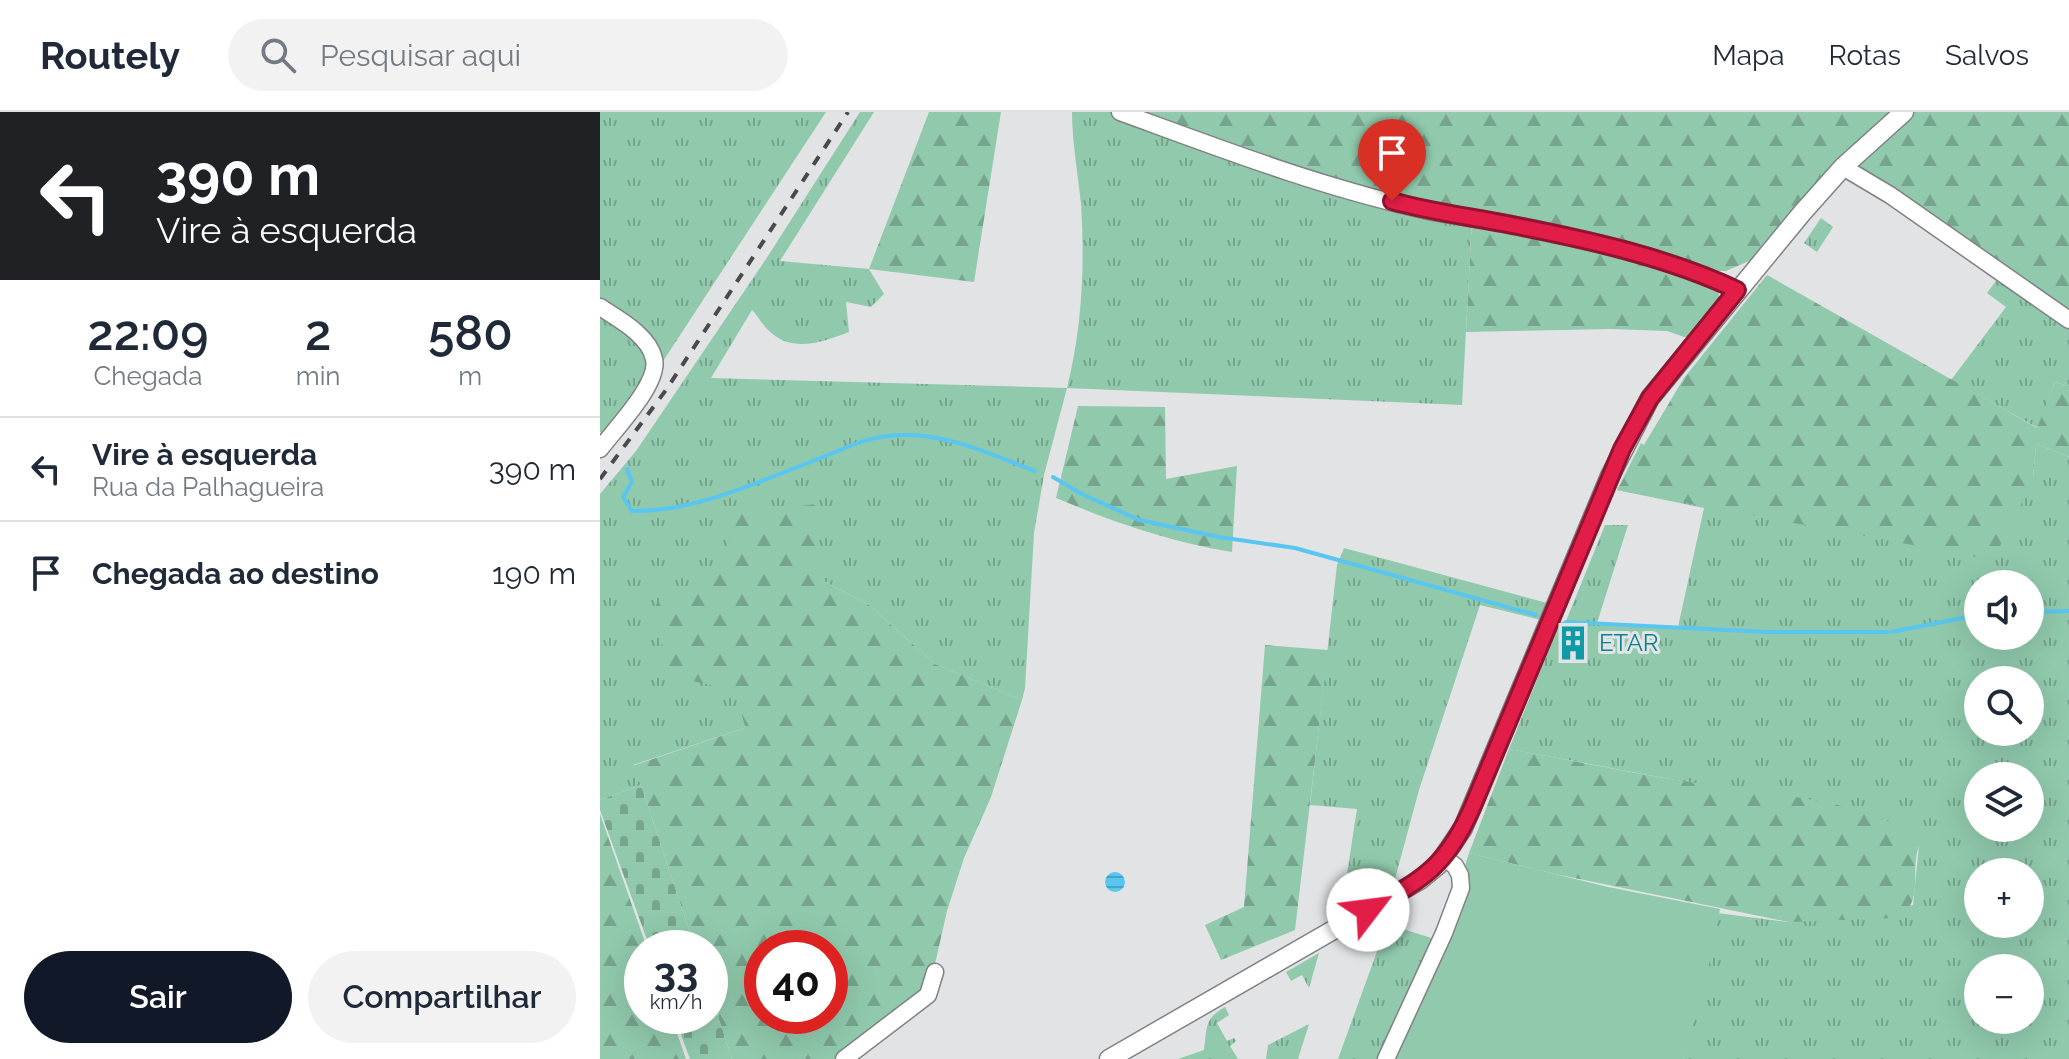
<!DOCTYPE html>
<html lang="pt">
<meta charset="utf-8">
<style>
body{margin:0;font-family:Raleway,sans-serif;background:#f2f2f3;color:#1f2937;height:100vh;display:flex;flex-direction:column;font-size:30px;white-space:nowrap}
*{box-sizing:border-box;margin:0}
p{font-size:26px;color:#747a83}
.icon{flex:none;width:44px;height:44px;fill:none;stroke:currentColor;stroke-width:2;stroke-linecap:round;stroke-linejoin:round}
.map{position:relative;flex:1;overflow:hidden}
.details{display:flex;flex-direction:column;background:#fff;width:600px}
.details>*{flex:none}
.banner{background:#202124;color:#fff;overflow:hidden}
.controls{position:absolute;left:1364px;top:458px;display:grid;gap:16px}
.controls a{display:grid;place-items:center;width:80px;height:80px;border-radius:50%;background:#fff;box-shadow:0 8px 32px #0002;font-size:40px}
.speed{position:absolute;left:24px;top:818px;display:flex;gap:16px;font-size:40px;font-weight:700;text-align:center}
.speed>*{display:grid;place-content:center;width:104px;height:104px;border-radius:50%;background:#fff;box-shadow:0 8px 32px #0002;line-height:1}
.speed small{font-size:20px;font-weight:400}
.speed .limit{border:12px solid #d22;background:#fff;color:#111}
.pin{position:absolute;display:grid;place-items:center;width:68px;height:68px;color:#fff;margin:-82px -34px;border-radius:50% 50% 50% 0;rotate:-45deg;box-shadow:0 0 8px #0007}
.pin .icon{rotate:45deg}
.me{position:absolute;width:88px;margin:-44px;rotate:60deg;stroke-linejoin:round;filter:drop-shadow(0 0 6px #0008)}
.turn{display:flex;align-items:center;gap:28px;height:168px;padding:0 24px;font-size:36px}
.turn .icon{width:104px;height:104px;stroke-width:2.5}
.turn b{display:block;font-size:56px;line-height:68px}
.eta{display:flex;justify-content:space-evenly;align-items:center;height:136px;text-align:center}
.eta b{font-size:48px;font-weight:600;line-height:56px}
.cta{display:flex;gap:16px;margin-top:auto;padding:16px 24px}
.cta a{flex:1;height:92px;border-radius:48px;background:#111827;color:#fff;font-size:32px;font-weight:600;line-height:92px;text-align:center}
.cta a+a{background:#f2f2f3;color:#1f2937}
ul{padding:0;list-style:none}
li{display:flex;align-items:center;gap:24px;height:104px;padding:0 24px;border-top:2px solid #e0e1e3}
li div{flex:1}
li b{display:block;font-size:30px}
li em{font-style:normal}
header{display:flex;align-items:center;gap:48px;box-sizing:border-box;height:112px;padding:0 40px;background:#fff;border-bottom:2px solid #e0e1e3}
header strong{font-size:38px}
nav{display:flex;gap:44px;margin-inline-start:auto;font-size:28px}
.search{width:560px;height:72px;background:#f2f2f3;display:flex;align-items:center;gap:20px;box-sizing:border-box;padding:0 28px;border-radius:44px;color:#747a83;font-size:30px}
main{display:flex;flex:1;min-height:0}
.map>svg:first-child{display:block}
</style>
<header>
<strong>Routely</strong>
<div class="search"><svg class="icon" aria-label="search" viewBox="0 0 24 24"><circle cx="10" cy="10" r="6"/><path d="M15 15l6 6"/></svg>Pesquisar aqui</div>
<nav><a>Mapa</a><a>Rotas</a><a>Salvos</a></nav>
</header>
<main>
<section class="details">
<div class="banner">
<div class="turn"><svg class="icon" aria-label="left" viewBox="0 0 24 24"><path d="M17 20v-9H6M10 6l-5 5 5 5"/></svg><div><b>390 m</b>Vire à esquerda</div></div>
</div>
<div class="eta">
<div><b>22:09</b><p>Chegada</p></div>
<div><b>2</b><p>min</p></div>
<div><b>580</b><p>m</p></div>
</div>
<ul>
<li><svg class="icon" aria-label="left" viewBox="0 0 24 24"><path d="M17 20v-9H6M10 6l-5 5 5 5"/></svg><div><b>Vire à esquerda</b><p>Rua da Palhagueira</p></div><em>390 m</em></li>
<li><svg class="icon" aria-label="arrive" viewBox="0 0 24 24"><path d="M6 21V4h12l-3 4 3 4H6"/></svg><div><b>Chegada ao destino</b></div><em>190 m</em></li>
</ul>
<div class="cta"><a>Sair</a><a>Compartilhar</a></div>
</section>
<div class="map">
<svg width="1469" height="947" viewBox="0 0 1469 947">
<defs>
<pattern id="grass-tufts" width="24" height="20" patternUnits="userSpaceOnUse" patternTransform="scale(2)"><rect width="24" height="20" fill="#90c9ac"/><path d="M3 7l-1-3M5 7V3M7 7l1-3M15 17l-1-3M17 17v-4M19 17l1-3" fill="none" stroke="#76a48d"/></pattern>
<pattern id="forest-firs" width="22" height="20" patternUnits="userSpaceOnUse" patternTransform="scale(2)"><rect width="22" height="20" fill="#90c9ac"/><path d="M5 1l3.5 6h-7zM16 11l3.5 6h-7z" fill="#76a48d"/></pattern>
<pattern id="cemetery-stones" width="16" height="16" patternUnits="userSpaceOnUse" patternTransform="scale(2)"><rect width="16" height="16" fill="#90c9ac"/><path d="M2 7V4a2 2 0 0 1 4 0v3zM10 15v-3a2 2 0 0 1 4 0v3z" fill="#76a48d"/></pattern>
<pattern id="water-rules" width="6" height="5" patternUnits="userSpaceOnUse" patternTransform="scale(2)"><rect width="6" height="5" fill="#58c6f0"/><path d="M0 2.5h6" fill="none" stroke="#49a1c3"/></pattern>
</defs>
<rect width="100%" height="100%" fill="#e2e3e5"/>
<g fill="url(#grass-tufts)" fill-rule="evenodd">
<path d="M0,0h226l-172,263 1,-16 -55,-52z"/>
<path d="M260,0h14l-94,149 89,8 15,25 -13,13 -25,-5 3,30c-27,10 -57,22 -81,-2 -6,-6 -10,-14 -16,-20l-41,68 356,10c15,-60 18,-122 14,-184 -3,-30 -9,-62 -9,-92h48l352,106 -10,187 -395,-17 -23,87 -10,58 -9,155 -3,12 -87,-36 -67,-60 -49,-25 -82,111 8,38 -112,37 8,20 -41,15v-306l36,-43 132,-195z"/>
<path d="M1221,106l12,9 -16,25 -13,-9z"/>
<path d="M1401,162l68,46v66l-14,-4 -17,46 -87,-48 55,-73 -19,-14z"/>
<path d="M0,203c12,8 27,15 38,25 31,30 -15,70 -33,93l-5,-1z"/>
<path d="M1041,331l6,4 386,33 3,-36 33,13v602h-386l34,-146 72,9 124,-17 6,-60 -113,-46 -104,-14 -193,-36 51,-127 6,-1 39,-96h23l-31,98 81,4 26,-119 -87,-18zM1378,472h52v52h-52zM1378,568h52v52h-52zM1378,664h52v52h-52zM1378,760h52v52h-52zM1378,856h52v52h-52z"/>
<path d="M744,436l203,55 -6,17 -61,-15 -61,185 -27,100 -52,29 17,-110 -47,-4 27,-240z"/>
<path d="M787,812l54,17 -55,118h-48z"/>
<path d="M719,841l-10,35 -7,-13 -11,6 -5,-9z"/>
<path d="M625,895l4,8 -12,8 10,18 7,-3 2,3 -6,5 8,13h-60l26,-9c3,-23 0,-31 21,-43z"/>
<path d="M709,912l-11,35h-32l2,-14z"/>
</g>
<g fill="url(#forest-firs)" fill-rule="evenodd">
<path d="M329,0h72l-27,170 -105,-13z"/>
<path d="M520,0h774l-138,146 -30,13h-12l5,25 -1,7 -31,35 -20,-7 -56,-2 -145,3 6,-114 -196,-49z"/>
<path d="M1312,0h157v208l-223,-149z"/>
<path d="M1167,163l270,153 18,-46 14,4v71l-33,-13 -3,36 -40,80 -376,-70 67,-112z"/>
<path d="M478,294l87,1 1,72 71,-13 -5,86c-62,-10 -119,-30 -176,-54z"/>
<path d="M217,392l2,75 49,25 67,60 87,36 -31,97 -27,61 -17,53 -19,84 -84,64h-112l-22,-67v-44h-15l-54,-163 -9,-19 113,-38 -9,-38 -69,-14 -11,-72 70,-36 6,-53zM162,836h68v68h-68z"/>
<path d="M665,533l63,5 -33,280 -74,30 -16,-35 39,-18z"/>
<path d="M909,637c64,12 128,25 192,35 77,13 153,12 222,55 -18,25 7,68 -30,79l-104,4 -234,-48 -86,-21z"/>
<path d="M0,702l47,134h-5v68h29l15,43h-86z"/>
</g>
<g fill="url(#cemetery-stones)">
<path d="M41,673l54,163h-45l-50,-138v-10z"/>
<path d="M110,880l22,67h-42l-16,-43h36z"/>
</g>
<path fill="#90c9ac" d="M869,741l139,34 112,22 -11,55 -26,95h-297l58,-126z"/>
<circle fill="url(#water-rules)" cx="515" cy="770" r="10"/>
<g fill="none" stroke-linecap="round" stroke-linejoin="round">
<g stroke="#58c6f0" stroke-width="4">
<path d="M27,357l5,13 -9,15 9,14c62,1 123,-28 181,-50 34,-13 54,-26 93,-26 45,0 87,20 129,36"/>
<path d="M453,365l27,16 59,27 80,17 76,11 241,67"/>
<path d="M1430,500l39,-1"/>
<path d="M966,510l200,10h121"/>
<path d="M1291,520l87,-17"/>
</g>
<g stroke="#818283" stroke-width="19">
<g id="minor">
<path d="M520,0c99,36 197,74 300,97 30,7 60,10 90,15 76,15 157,33 227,66"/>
<path d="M1243,55l47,28 179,125"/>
<path d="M0,195c18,12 49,28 54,52 6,24 -39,70 -54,90"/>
<path d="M244,947l84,-64 7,-23"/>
<path d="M786,947l58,-126 17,-45 -1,-13 -5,-9 -11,-9"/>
</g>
</g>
<g stroke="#818283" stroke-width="21">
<path id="tertiary" d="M509,947l311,-179 18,-15 25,-37 147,-352 40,-78 152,-185 41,-46 61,-55"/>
</g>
<use href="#minor" stroke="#fff" stroke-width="16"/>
<use href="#tertiary" stroke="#fff" stroke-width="18"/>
<path stroke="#4a4a4c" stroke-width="4" stroke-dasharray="10 10" stroke-linecap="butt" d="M0,367l66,-89 182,-278"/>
</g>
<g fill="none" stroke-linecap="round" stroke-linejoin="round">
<g stroke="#92132f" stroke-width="20">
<path id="route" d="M768,798c55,-31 78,-43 104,-102l150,-359 28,-51 87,-108c-70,-33 -149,-50 -225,-65 -40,-8 -81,-13 -120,-24"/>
</g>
<use href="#route" stroke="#e11d48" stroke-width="14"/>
</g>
<defs>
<g id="building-bare" transform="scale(2.76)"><path d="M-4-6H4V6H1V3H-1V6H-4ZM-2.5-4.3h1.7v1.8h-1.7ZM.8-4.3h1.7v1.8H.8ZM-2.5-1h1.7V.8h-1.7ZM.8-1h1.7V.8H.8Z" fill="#0f9aa8" stroke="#e2e3e5" stroke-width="2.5" paint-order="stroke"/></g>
</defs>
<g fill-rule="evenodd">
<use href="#building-bare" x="973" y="531"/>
</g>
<g text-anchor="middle" stroke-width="6" stroke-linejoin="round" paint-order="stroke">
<g font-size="24" fill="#0d838f" stroke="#e2e3e5" text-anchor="start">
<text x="999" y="539">ETAR</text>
</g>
</g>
</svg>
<div class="controls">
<a><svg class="icon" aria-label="sound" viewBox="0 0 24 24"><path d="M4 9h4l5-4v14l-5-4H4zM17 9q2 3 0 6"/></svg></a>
<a><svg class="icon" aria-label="search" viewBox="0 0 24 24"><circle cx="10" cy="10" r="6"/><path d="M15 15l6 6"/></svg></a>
<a><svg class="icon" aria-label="layers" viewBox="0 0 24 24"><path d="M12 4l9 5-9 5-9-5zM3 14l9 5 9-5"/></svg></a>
<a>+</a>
<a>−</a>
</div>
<div class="speed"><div>33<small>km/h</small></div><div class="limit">40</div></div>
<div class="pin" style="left:792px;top:89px;background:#d93025"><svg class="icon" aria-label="arrive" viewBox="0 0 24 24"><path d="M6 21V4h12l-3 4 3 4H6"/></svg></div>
<svg class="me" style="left:768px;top:798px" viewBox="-20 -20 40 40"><circle r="19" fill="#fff"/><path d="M0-13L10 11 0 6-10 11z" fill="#e11d48"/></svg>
</div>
</main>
